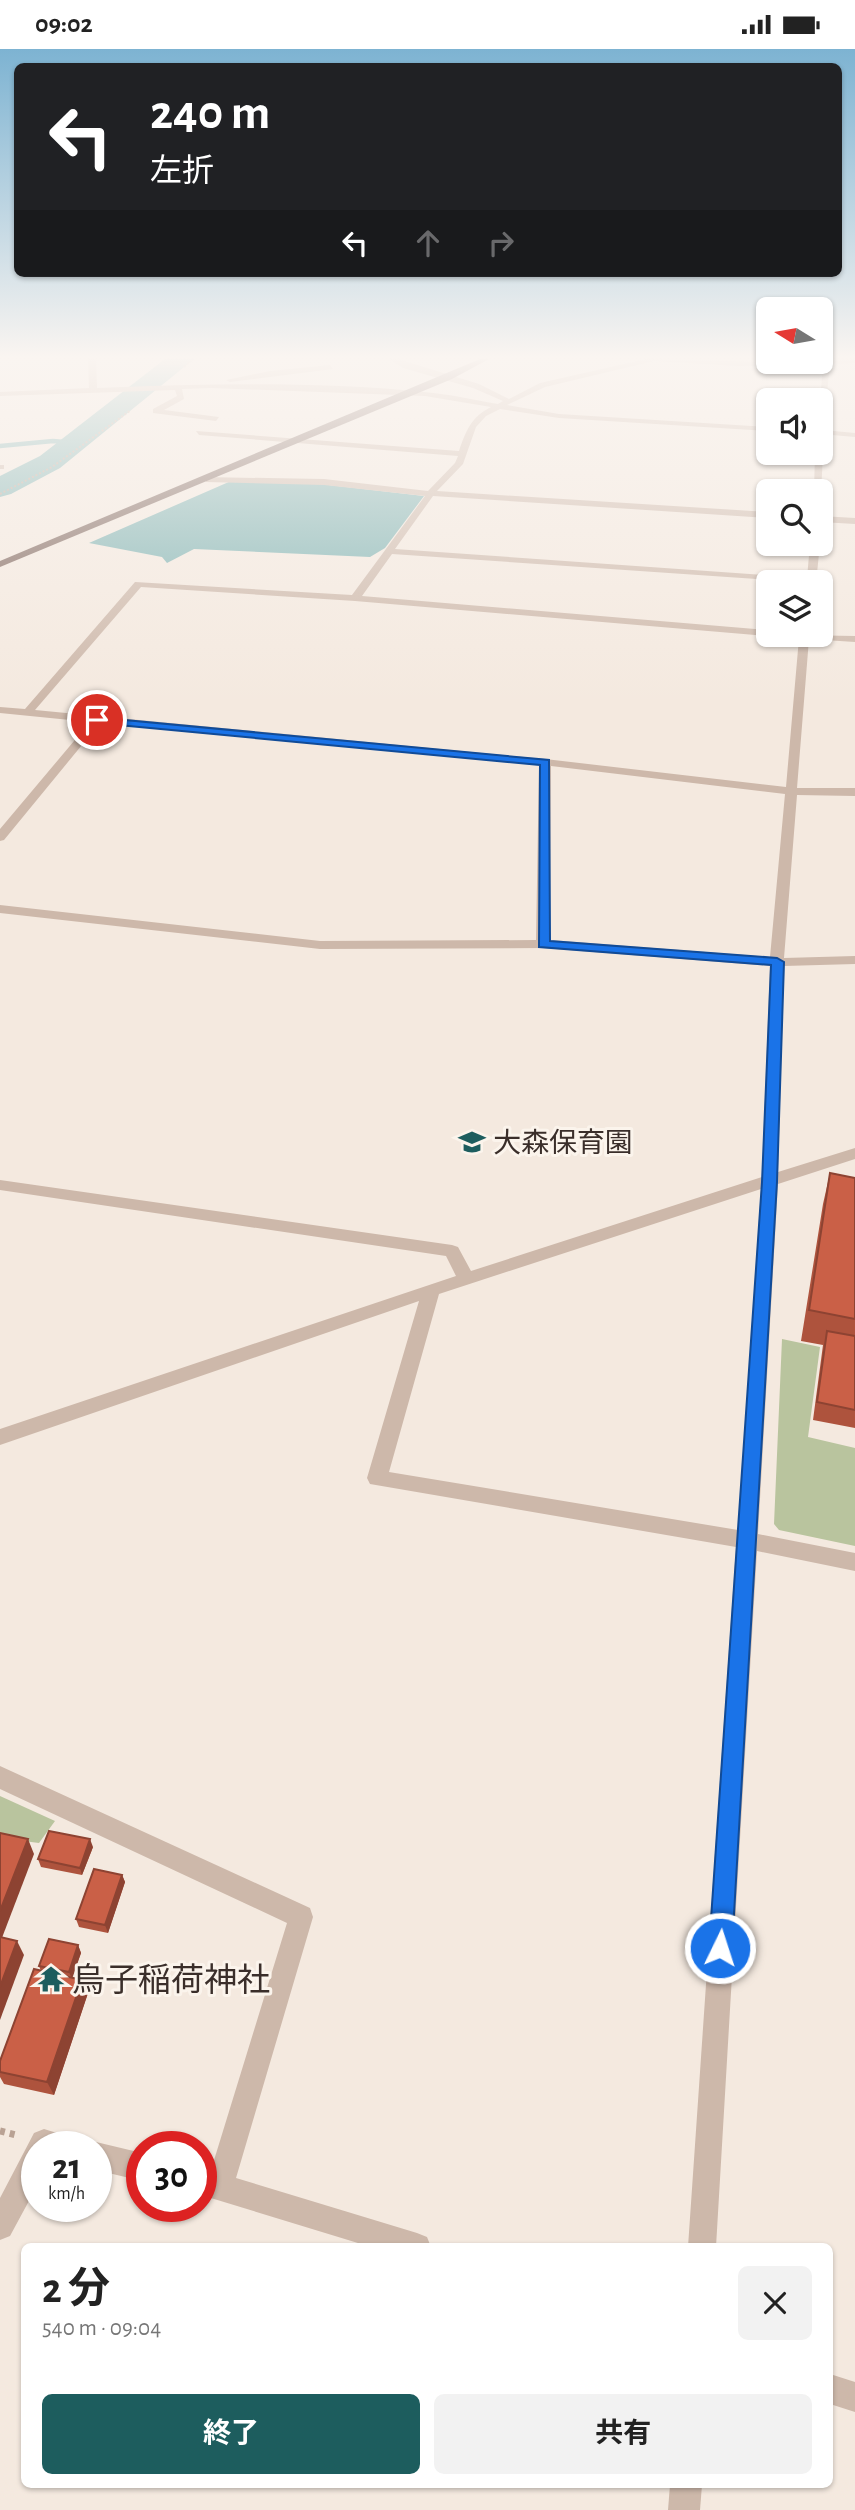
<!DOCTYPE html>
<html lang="ja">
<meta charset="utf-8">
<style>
body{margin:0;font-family:"Alegreya Sans","Noto Sans JP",sans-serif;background:#f2f2f2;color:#222;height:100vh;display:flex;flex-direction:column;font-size:26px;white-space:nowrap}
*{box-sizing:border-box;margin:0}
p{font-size:23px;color:#767676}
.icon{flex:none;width:38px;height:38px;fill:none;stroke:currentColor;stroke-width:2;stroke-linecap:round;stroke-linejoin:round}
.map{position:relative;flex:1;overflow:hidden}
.side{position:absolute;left:21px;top:2194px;width:812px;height:245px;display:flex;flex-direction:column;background:#fff;border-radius:10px;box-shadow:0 2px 5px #0004}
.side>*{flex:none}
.top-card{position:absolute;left:14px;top:14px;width:828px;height:214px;border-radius:10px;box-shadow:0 2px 5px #0004;background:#202124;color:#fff;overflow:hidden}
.needle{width:46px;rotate:281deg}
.fabs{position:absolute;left:756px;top:248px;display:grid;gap:14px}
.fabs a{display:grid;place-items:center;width:77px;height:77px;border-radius:10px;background:#fff;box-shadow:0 2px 5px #0004;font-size:35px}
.speed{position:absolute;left:21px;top:2082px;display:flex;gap:14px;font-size:35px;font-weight:700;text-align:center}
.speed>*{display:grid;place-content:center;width:91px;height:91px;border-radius:50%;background:#fff;box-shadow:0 2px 5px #0004;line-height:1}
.speed small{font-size:18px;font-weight:400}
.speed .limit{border:10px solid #d22;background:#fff;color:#111}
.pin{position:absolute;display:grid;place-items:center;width:60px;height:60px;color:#fff;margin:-30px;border:4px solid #fff;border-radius:50%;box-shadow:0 2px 7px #0007}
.me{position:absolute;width:77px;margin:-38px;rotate:4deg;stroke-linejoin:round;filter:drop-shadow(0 0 5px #0008)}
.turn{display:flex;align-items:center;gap:24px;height:147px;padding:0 21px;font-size:32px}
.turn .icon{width:91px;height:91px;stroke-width:2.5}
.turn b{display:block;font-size:49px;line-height:60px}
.lanes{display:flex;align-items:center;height:66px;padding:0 21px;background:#0003;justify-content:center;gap:35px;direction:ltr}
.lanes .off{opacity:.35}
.round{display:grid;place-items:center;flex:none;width:74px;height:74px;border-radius:10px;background:#f2f2f2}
.head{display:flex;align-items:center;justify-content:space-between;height:119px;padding:0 21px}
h1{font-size:42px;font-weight:700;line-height:52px}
.button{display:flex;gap:14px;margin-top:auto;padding:14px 21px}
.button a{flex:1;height:80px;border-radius:10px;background:#1d5d5e;color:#fff;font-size:28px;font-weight:700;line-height:80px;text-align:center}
.button a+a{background:#f2f2f2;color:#222}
.status{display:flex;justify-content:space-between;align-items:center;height:49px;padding:0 35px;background:#fff;direction:ltr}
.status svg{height:19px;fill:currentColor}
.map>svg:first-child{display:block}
</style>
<div class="status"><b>09:02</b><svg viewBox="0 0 49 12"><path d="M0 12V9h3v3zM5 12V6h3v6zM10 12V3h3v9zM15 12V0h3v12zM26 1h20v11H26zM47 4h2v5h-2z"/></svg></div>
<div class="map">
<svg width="855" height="2461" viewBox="0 0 855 2461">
<rect width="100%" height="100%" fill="#f4e9df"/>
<g fill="#b9c49e">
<path d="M782,1290l38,8 -12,90 47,11v98l-76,-16 -5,-6z"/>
<path d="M0,1747l55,25 -16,22 -39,-5z"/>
</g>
<path fill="#7db2b2" d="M231,432l89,3 104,12 -39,52 -15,9 -176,-8 -27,14 -5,-6 -73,-14z"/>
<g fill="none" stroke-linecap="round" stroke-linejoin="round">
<path stroke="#7db2b2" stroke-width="4.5" d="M0,397l53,-5 23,2"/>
<path fill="#7db2b2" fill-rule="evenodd" d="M165,310h29l-134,109 -49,26 -11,3v-21l40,-20z"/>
<g stroke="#b9a294" stroke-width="2" stroke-dasharray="2 2" stroke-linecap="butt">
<path d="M184,318l9,-8"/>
<path d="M0,445l52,-27 79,-57"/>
</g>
<path stroke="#b9a294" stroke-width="7" stroke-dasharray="5 5" stroke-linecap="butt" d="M0,2082l16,4"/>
<g fill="#cdb8aa" fill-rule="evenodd">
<path d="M88,310h8l1,29c108,-4 219,-7 327,4 25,2 50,8 74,12l5,-3 -30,-13 -70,-20 -14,-9h9l81,25 30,15 31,-16 106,-24 122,3 87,-3v4l-25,1 -7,66 32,3v4l-34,-3 -1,-33 3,-37 -84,2 -85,-5 -109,26 -38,18 52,9 209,13v4l-209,-13 -59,-9 -14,7 -10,11 -13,37 -26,27 331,21v6l-335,-22 -38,53 412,29 3,-34h10l-4,39 -424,-29 -30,42 406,34v5h3l-3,1 -413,-35 -214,-14 -106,123 510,49 241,28 13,-149 -4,-3 60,1v6l-46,-3 -12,149h58v8l-58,-1 -13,163 71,-2v8l-71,2 -6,206 77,-24v11l-77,25 -20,350 97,19v18l-98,-20 -41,696h-28l48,-700 -366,-63 -3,-6 52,-177 -419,144v-16l456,-153 -10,-20 -446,-66v-10l452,65 6,2 13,24 291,-94 8,-211 -227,-18 -223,1 -320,-36v-8l320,36 216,-1 3,-175 -439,-42 -96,117 -4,1v-12l90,-107 -90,-9v-6l25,2 110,-127 217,13 73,-99 -101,-11 -118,-3 -3,-5 121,2 104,12 27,-28 3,-7 -259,-21 -3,-4 263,20c7,-20 12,-34 32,-44l-66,-11 -214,-8 -29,1 2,10 -20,11 55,7 -3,4 -63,-8v-4l24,-13 -2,-6 -175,6v-4l89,-4zM551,717l234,28 -15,163 -220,-17zM761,1140l-23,341 -349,-58 50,-178z"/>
<path d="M330,316l3,4 -103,13 -4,-2 44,-9z"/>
<path d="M821,402l2,2 -2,41 -7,-2 1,-39z"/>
<rect x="0" y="416" width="4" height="4"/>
<path d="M821,467l34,2v6l-34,-2z"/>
<path d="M0,1717l310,142 3,9 -77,261 181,55 10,4 4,10h-60l-170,-52v-28l10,3 76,-247 -287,-134z"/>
<path d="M44,2080l26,8 4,10h-37v39l-27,50 -10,4v-42l34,-65z"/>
<path d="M96,2093l46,11v28l-46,-11v-23h-10z"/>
<path d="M830,2325l25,8v30l-25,-8z"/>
<path d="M670,2436h32l-2,25h-32z"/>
</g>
<path fill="#7d645b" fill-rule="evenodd" d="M480,310h9l-37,20 -452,188v-6z"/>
</g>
<g fill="#ae533d">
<path d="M830,1124l25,5v250l-42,-8 10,-75 -22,-4 22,-137z"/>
<path d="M93,1798l-11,28 -41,-8 -3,-8z"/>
<path d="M122,1826l3,7 -17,51 -29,-6 -3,-8z"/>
<path d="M78,1896l3,8 -9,24 16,16 -34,102 -50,-11 -4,-7v-16l41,-90 -2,-5z"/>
</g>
<g fill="#8d4332">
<path d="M28,1790l6,15 -34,89v-32z"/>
<path d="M90,1790l3,8 -11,28 -2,-7z"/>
<path d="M122,1826l3,7 -17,51 -3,-8z"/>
<path d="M17,1892l7,14 -24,65v-33z"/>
<path d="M78,1896l3,8 -9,26 -3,-7z"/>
<path d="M82,1931l6,13 -34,102 -7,-13z"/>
</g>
<g fill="#ca6047" stroke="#8d4332" stroke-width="2">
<path d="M830,1124l25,5v141l-46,-9z"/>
<path d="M827,1282l28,5v74l-38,-8z"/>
<path d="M49,1782l41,8 -10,29 -42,-9z"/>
<path d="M0,1784l28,6 -28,72z"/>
<path d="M94,1820l28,6 -17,50 -29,-6z"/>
<path d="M0,1888l17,4 -17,46z"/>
<path d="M49,1890l29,6 -9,27 -30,-6z"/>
<path d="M34,1920l48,11 -35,102 -47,-10v-11z"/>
</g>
<linearGradient id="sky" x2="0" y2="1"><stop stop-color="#7db3d2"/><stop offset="0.47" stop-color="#faf5f1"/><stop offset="1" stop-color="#faf5f1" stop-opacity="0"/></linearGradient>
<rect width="855" height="655" fill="url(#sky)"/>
<path fill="#1a73e8" stroke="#114b97" stroke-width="2" d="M93,668l456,43 1,181 227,17 7,4 -7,220 -45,766 -4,8 -8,3 -8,-3 -3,-8 53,-766 9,-217 -232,-18 1,-182 -443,-42 -5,-3z"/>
<defs>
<g id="school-bare" transform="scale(2.1)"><path d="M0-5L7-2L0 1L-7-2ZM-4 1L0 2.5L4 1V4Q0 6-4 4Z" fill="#1d5d5e" stroke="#fbf4ec" stroke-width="2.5" paint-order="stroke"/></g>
<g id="temple-bare" transform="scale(2.1)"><path d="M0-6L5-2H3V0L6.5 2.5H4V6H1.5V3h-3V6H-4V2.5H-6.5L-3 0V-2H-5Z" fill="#1d5d5e" stroke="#fbf4ec" stroke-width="2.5" paint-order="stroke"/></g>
</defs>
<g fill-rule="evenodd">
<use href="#school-bare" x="472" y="1093"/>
<use href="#temple-bare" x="51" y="1930"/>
</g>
<g text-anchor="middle" stroke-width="6" stroke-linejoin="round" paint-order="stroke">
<g font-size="28" fill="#3a2e2a" stroke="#fbf4ec" text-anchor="start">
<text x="493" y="1103">大森保育園</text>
</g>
<g font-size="33" fill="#3a2e2a" stroke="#fbf4ec" text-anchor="start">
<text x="72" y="1942">烏子稲荷神社</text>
</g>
</g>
</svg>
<div class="fabs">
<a><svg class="needle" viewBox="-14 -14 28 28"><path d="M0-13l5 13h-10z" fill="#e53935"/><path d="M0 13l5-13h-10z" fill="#767676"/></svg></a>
<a><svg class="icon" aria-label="sound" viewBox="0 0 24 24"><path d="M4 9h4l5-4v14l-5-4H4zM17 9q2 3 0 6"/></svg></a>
<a><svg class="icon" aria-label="search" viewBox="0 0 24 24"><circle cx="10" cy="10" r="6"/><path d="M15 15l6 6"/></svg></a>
<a><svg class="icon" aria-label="layers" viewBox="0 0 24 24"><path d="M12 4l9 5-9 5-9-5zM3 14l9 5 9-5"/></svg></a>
</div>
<div class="speed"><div>21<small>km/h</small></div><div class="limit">30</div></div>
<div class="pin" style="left:97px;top:671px;background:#d93025"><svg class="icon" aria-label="arrive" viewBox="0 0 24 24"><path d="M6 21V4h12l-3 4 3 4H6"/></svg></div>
<svg class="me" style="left:720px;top:1899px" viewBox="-20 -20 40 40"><circle r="17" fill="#1a73e8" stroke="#fff" stroke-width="3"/><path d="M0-11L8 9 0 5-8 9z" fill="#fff"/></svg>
<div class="top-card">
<div class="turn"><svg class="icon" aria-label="left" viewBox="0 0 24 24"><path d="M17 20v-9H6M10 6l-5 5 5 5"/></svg><div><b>240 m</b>左折</div></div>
<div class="lanes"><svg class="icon" aria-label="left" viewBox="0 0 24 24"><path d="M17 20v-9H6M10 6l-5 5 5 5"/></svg><svg class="icon off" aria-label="ahead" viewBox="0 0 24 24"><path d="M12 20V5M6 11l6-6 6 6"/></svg><svg class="icon off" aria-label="right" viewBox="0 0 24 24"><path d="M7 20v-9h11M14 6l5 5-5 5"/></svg></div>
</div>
<section class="side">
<div class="head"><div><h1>2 分</h1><p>540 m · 09:04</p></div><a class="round"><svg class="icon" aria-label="close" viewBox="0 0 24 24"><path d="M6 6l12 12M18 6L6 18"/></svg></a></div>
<div class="button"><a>終了</a><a>共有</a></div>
</section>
</div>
